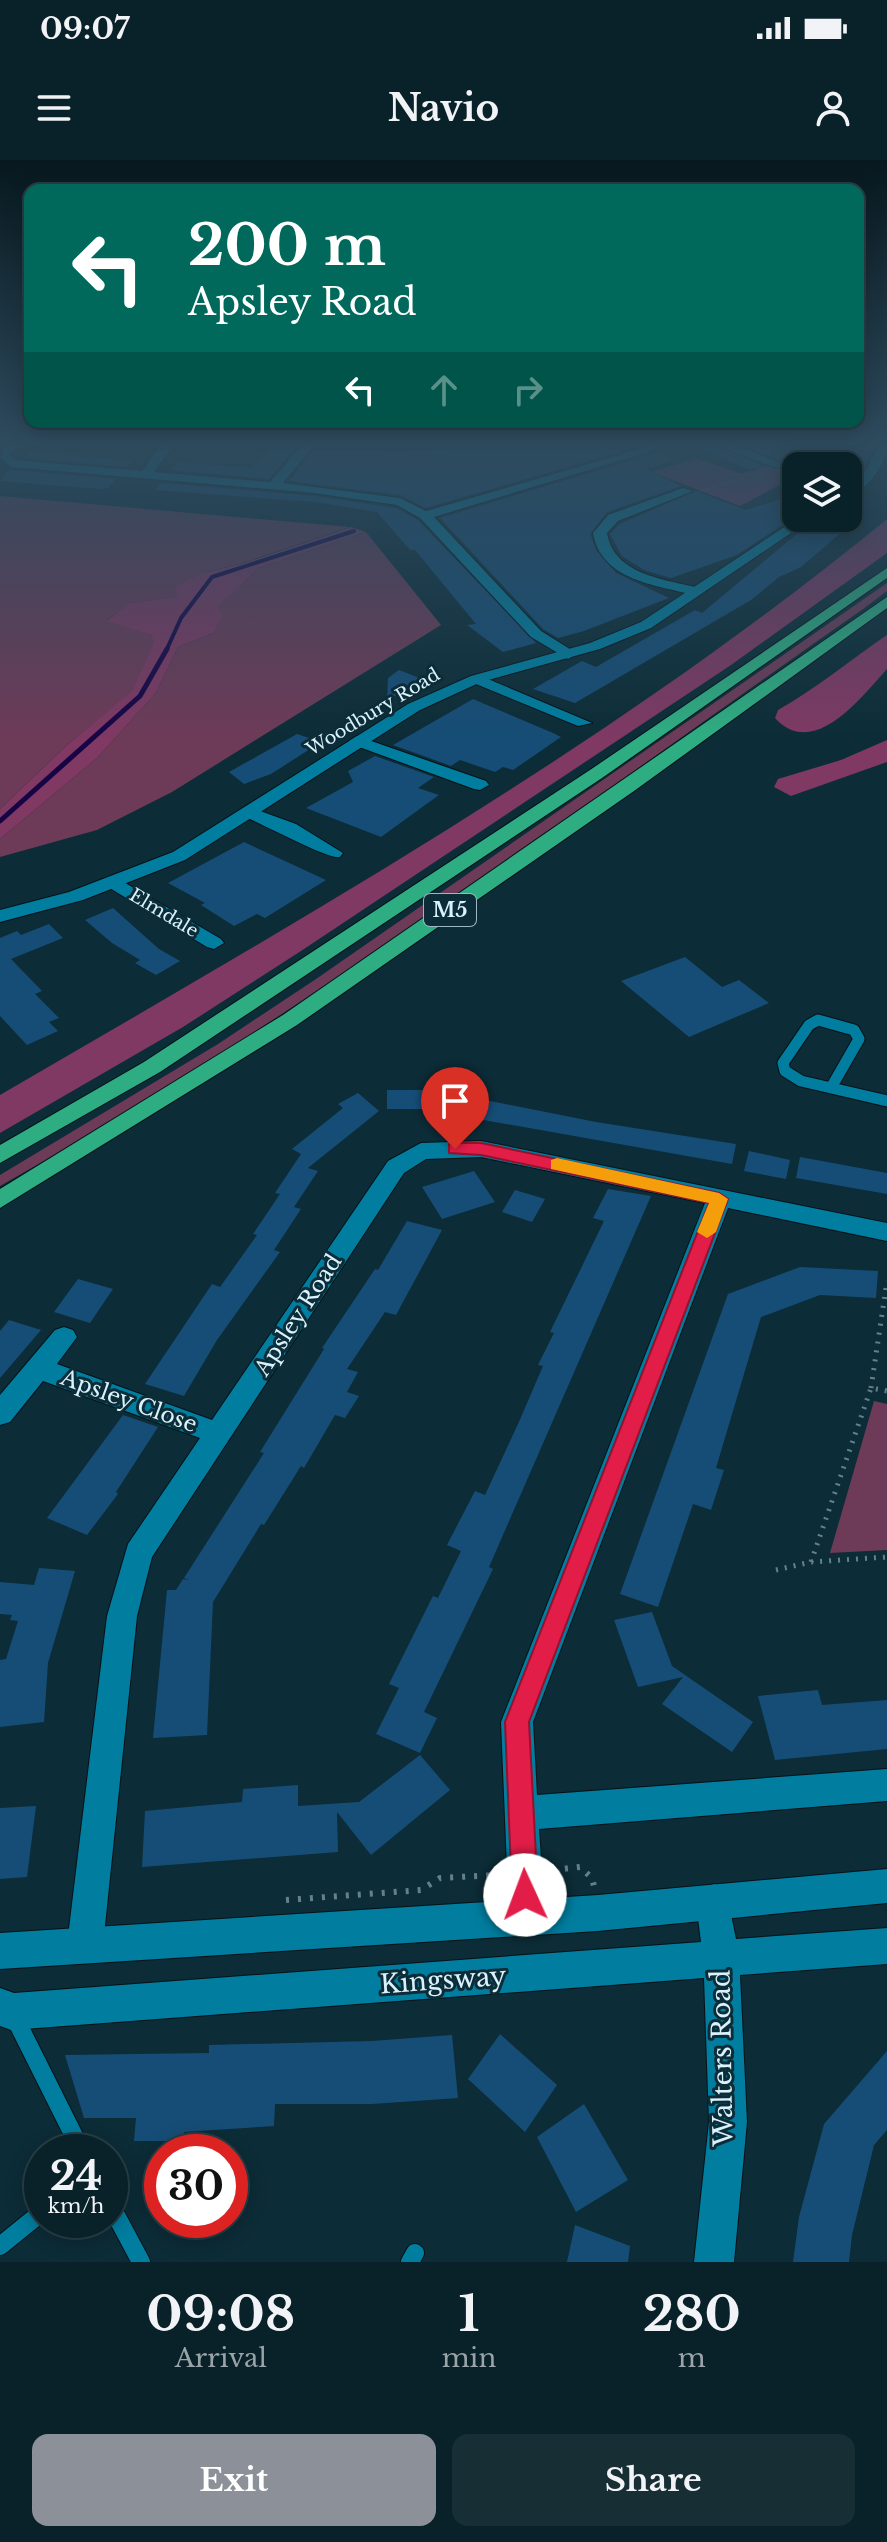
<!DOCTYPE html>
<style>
:root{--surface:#092129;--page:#172e35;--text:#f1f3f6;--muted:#99a3a8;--line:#293e46;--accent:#8c9099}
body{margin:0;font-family:"Libre Baskerville",serif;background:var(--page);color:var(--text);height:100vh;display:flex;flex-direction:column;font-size:30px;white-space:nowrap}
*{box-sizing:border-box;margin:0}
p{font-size:26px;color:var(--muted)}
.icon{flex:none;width:44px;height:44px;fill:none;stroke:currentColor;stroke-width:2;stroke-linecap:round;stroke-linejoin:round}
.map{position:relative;height:2102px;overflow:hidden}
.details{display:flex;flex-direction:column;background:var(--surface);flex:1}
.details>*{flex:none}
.hud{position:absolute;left:24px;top:24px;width:840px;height:244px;border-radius:16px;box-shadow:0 4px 20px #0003,0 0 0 2px var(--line);background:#00695c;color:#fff;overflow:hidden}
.tools{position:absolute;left:782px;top:292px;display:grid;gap:16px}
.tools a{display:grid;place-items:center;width:80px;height:80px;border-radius:16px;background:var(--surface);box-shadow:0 4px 20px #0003,0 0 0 2px var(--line);font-size:40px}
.speed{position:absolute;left:24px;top:1974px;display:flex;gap:16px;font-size:40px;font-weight:700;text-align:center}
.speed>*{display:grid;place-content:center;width:104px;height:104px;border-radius:50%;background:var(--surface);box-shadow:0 4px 20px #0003,0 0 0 2px var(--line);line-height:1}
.speed small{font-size:20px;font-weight:400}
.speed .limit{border:12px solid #d22;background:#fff;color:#111}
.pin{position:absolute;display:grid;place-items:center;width:68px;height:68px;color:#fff;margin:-82px -34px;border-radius:50% 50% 50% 0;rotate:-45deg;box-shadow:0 0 8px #0007}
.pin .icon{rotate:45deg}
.me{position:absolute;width:88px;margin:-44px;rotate:358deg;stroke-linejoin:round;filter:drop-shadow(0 0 6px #0008)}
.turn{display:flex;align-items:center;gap:28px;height:168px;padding:0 32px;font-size:36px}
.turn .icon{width:104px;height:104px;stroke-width:2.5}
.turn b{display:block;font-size:56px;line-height:68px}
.lanes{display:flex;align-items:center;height:76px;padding:0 32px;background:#0003;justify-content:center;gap:40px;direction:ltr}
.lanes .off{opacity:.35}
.eta{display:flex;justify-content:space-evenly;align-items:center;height:136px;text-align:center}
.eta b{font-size:48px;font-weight:700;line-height:56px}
.cta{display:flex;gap:16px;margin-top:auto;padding:16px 32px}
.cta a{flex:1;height:92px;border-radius:16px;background:var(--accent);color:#fff;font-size:32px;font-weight:700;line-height:92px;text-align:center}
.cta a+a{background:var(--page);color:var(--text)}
.status{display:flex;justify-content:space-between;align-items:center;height:56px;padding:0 40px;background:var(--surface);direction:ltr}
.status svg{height:22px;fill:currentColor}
header{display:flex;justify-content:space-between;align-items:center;height:104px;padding:0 32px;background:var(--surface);font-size:36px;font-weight:700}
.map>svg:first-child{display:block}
.green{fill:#6d3b58}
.forest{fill:#7f3963}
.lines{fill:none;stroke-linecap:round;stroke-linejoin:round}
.stream-far1{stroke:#170446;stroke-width:4}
.stream{stroke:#170446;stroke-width:5}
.building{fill:#164d76}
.service-far1-casing{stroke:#061217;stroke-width:13}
.service-casing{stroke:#061217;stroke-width:20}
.minor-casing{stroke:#061217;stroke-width:2}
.tertiary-casing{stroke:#061217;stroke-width:2}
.motorway-casing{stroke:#061217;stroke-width:2}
.path-far2{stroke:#63818c;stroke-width:2;stroke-dasharray:1 3;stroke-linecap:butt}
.path-far1{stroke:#63818c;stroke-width:5;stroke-dasharray:2 7;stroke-linecap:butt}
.path{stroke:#63818c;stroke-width:6;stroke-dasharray:3 9;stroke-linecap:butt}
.service-far1{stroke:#007d9f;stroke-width:11}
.service{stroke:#007d9f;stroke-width:18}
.minor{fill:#007d9f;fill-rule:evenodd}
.tertiary{fill:#007d9f;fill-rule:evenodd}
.motorway{fill:#2fad82;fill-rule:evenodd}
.route{fill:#e11d48;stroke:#92132f;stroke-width:2}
.slow{fill:#f59e0b}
.labels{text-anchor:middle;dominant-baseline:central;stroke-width:6;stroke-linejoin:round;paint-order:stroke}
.far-street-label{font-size:18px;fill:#d9f3fe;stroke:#0c2c37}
.shield{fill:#0c2c37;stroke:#9cb7c2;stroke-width:2}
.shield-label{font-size:20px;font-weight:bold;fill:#d9f3fe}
.street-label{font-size:22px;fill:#d9f3fe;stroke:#0c2c37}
.near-street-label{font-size:26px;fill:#d9f3fe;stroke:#0c2c37}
</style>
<div class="status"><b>09:07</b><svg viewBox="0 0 49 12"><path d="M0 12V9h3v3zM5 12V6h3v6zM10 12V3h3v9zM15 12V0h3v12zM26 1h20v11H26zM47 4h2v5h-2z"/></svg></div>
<header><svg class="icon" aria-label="menu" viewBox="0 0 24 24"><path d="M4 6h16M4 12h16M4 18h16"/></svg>Navio<svg class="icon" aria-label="person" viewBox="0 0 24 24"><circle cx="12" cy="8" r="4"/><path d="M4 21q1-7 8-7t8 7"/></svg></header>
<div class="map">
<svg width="887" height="2102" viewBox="0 0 887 2102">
<rect width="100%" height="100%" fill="#0c2c37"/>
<!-- green -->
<path class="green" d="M755,310L765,321L739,333L704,322Z
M0,336L350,367L243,403L203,413L178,437L131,443L107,460L151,475L155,483L133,531L67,585L0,649Z
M366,372L441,465L172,632L97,670L0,697V679L97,598L156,533L178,487L213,473L217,446L259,408Z
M887,423V431L863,449C580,647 302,857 0,1026V1015L218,884L316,819Z
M874,1241L887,1244V1390L830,1393Z"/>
<!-- forest -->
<path class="forest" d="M800,293L796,316L740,346L652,312L696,298L742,314L706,322L739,333L765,321L755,310L768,305L784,306L787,303L776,299Z
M887,359V393L731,505L301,791L183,867L0,973V935C304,758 614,583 887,359Z
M351,367L366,372L259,408L218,446L222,455L213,473L178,487L156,533L97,598L0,679V649L67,585L132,531L154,483L151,475L106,461L130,443L177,437L176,426L203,413L244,403Z
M887,475V509C860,539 813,600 775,558L778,550C817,528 850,500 887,475Z
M887,580V602L791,636L774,627L778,619L841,600Z"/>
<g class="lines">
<!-- stream-far1 -->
<path class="stream-far1" d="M166,491L181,458L212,417L354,371"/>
<!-- stream -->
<path class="stream" d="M0,661L140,536L167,489"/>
</g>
<!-- building -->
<path class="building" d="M515,284L639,286L426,348L400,335L289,321L314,290L403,292Z
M687,284H712L763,306L748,309Z
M739,284H876L865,306H789L787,302Z
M271,286L295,288L269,319L171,310L178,302L252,308Z
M30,292L132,300L126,307L23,298Z
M656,293L675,300L646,309L681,326L607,352L590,374L596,390L616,413L669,438L584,471L558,478L543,469L440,358Z
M9,309L11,310L116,319L108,328L102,329L0,321Z
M161,323L314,336L396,348L418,360L536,483L503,492L467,465L476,464L415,390H410L377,352L316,342L155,330Z
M696,331L746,350L796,334V356L737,395L671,418L644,410L622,396L610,374L620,364Z
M816,358L844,370L801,407L779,417L751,440L575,543L533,529L582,501L596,507L695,450L702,453Z
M399,510L422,519L387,541L388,518Z
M473,539L553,573L561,577L513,610L503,607L495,612L460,600L451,606L393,585Z
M297,574L321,582L271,614L244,624L229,612Z
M375,596L434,617L418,628L439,635L381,677L306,648L353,622L348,611Z
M244,682L326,720L265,758L257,754L234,766L201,745L205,743L168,723Z
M113,748L159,789L180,801L156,815L135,803L140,800L112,783L85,760Z
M49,764L63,778L11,799L42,831L35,834L59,858L49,862L58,871L27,885L0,856V778L17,771L21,775Z
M685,797L722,827L739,820L769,843L689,877L621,821Z
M387,930H438L468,935L461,953L439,949H387Z
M358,933L379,951L308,1008L318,1011L294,1047L301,1049L274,1090L280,1092L217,1180L184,1236L145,1224L212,1124L220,1127L257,1075L253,1074L280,1034L275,1033L301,994L292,989L343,948L338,944Z
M480,939L596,962L736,984L732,1004L472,958Z
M749,991L790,1000L786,1019L744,1011Z
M800,997L887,1013V1034L796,1018Z
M474,1011L495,1042L442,1059L422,1027Z
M608,1029L651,1036L489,1407L493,1409L424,1552L437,1558L420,1593L376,1574L399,1528L389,1524L433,1436L438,1438L461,1391L447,1385L475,1331L485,1335L518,1264L543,1206L538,1205L554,1173L550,1172L604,1061L593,1058Z
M515,1030L545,1039L532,1062L502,1052Z
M407,1061L442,1070L396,1155L385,1152L347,1209L358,1212L347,1232L359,1236L345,1258L335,1255L304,1308L301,1306L264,1365L261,1364L213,1442L207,1575L153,1578L167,1430H176L183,1419L189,1420L184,1418L264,1293L260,1292L324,1189L322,1188L375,1109L378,1110Z
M800,1107L878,1111L876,1138L820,1135L761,1157L716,1308L724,1310L711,1350L693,1344L658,1447L620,1434L728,1134Z
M78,1119L113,1129L90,1163L54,1152Z
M9,1160L41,1170L0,1218V1171Z
M123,1255L158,1267L116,1332L118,1334L87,1375L47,1358Z
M39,1408L75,1411L48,1503L44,1562L0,1567V1500L6,1499L18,1461L10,1460L12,1455L0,1454V1422L34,1425Z
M652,1452L672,1506L753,1562L732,1592L662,1544L683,1517L638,1527L614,1460Z
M818,1530L822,1545L887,1540V1589L775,1600L758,1536Z
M420,1595L450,1630L371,1695L337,1652L338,1692L142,1707L145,1651L242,1642L243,1629L298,1625V1646L359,1642Z
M36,1646L27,1717L0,1719V1648Z
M500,1874L557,1925L525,1972L468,1919Z
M452,1875L458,1938L372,1944H275L274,1966L184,1972L183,1981H134L136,1958H84L65,1895L209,1893V1885L372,1881Z
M887,1891V1970L874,1985L852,2075L849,2102H793L799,2057L824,1964Z
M584,1944L628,2020L576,2052L537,1977Z
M575,2065L630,2086L628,2102H567Z"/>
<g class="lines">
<defs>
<path id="service-far1" d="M832,926L859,879L854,870L818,860L809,865L783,903L785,911L801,921L887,941"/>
<path id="service" d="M14,1856L82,1992
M110,2044L141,2102
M0,2086L42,2052
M410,2102L415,2093"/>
<path id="minor" d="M7,284H19L10,295L15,300L142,311L162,284H174L154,312L270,322L303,284H315L283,323L400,338L426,351L657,284H675L434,357L541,471L573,491L576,494L568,499L531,477L420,358L397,345L314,333L11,307L0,298Z
M342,284H467L461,287H348Z
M715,284H731L786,305L776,308Z
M683,328L693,331L618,361L607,373C614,415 664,419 699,428V434L694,435C655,425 601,420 593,373L608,355Z
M471,516H481L592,563L578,566L471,522Z
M357,576L486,621L489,625L480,630L474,629L351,584L349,581Z
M249,647L296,664L343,693L340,697C329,700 261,663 243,656L240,652Z
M115,717L221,779L224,783L214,789L207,787L108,727V719Z
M481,981L887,1063V1081L728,1048L533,1562L537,1635L887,1609V1641L539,1669L545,1756L540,1769L527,1774L514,1769L509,1756L501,1562L705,1043L481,997L426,999L404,1013L152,1397L137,1456L103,1785L98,1798L85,1803L72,1798L67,1785L107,1456L128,1384L200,1278L43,1221L10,1262L0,1265V1235L55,1170L64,1167L73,1170L77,1177L57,1204L212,1260L388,1001L421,983Z
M714,1724L726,1730L736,1779L887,1768V1804L740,1815L747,1962L734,2102H694L709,1962L704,1818L11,1870L0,1866V1828L14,1833L701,1782L696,1742L702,1730Z"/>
<path id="tertiary" d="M879,284H887C887,305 866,330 848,339V328L866,310Z
M798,358H813L651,468L600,489L481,522L420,550L185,700L83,740L0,762V750L69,732L173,692L408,544L471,516L590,483L641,462Z
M887,1709V1743L598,1771L0,1809V1773L598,1735Z"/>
<path id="motorway" d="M887,408V418L602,618L160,912L0,1003V985L144,902L590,610Z
M887,437V448L634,631L297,865L0,1048V1029L283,855Z"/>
</defs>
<!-- service-far1 casing -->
<use href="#service-far1" class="service-far1-casing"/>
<!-- service casing -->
<use href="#service" class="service-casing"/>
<!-- minor casing -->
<use href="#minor" class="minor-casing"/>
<!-- tertiary casing -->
<use href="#tertiary" class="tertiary-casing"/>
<!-- motorway casing -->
<use href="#motorway" class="motorway-casing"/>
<!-- path-far2 -->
<path class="path-far2" d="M701,331L757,313"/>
<!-- path-far1 -->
<path class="path-far1" d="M871,1228L887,1121
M811,1402L871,1228L887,1231
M776,1410L811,1402L887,1397"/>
<!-- path -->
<path class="path" d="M553,1710L580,1707L592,1718L594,1726
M286,1740L421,1730L440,1718L497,1715"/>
<!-- service-far1 -->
<use href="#service-far1" class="service-far1"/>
<!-- service -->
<use href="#service" class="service"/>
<!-- minor -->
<use href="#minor" class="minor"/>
<!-- tertiary -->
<use href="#tertiary" class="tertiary"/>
<!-- motorway -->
<use href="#motorway" class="motorway"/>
</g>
<!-- sky -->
<linearGradient id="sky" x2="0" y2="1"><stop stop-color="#07181e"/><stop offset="0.49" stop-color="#2e4b5e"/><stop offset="1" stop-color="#2e4b5e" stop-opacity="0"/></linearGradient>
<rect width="887" height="578" fill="url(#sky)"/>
<!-- route -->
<path class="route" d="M455,983H481L719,1033L728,1039L529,1562L538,1735L534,1744L525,1748L515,1744L512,1735L505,1562L709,1043L481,995L449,993V984Z"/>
<!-- slow -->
<path class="slow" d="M557,998L719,1033L728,1039L716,1072L707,1078L697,1072L709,1043L551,1009V1000Z"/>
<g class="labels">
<!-- far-street labels -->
<g class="far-street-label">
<text transform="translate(373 552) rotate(-31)">Woodbury Road</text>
<text transform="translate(164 753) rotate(31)">Elmdale</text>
</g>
<!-- shield labels -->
<rect class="shield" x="424" y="734" width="52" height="32" rx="6"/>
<g class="shield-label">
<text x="450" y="750">M5</text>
</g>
<!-- street labels -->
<g class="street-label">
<text transform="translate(298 1155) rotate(-57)">Apsley Road</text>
<text transform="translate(129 1241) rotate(20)">Apsley Close</text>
</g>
<!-- near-street labels -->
<g class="near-street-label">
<text transform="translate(443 1820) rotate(-4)">Kingsway</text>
<text transform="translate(722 1898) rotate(-91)">Walters Road</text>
</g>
</g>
</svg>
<div class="tools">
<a><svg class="icon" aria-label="layers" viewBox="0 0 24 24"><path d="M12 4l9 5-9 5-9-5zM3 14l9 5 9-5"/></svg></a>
</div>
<div class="speed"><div>24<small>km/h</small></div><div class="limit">30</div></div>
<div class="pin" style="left:455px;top:989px;background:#d93025"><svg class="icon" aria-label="arrive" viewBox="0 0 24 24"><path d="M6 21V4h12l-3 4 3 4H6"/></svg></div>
<svg class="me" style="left:525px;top:1735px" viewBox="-20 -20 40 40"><circle r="19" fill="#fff"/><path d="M0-13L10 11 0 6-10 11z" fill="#e11d48"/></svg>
<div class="hud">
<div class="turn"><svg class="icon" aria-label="left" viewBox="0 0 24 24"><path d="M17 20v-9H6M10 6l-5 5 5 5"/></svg><div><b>200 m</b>Apsley Road</div></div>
<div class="lanes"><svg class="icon" aria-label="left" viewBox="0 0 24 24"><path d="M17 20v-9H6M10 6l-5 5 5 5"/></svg><svg class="icon off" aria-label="ahead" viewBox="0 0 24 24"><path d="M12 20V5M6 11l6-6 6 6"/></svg><svg class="icon off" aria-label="right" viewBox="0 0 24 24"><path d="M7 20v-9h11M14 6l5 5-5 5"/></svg></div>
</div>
</div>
<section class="details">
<div class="eta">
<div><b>09:08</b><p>Arrival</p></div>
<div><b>1</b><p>min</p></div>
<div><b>280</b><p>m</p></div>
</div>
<div class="cta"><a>Exit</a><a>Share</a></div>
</section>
